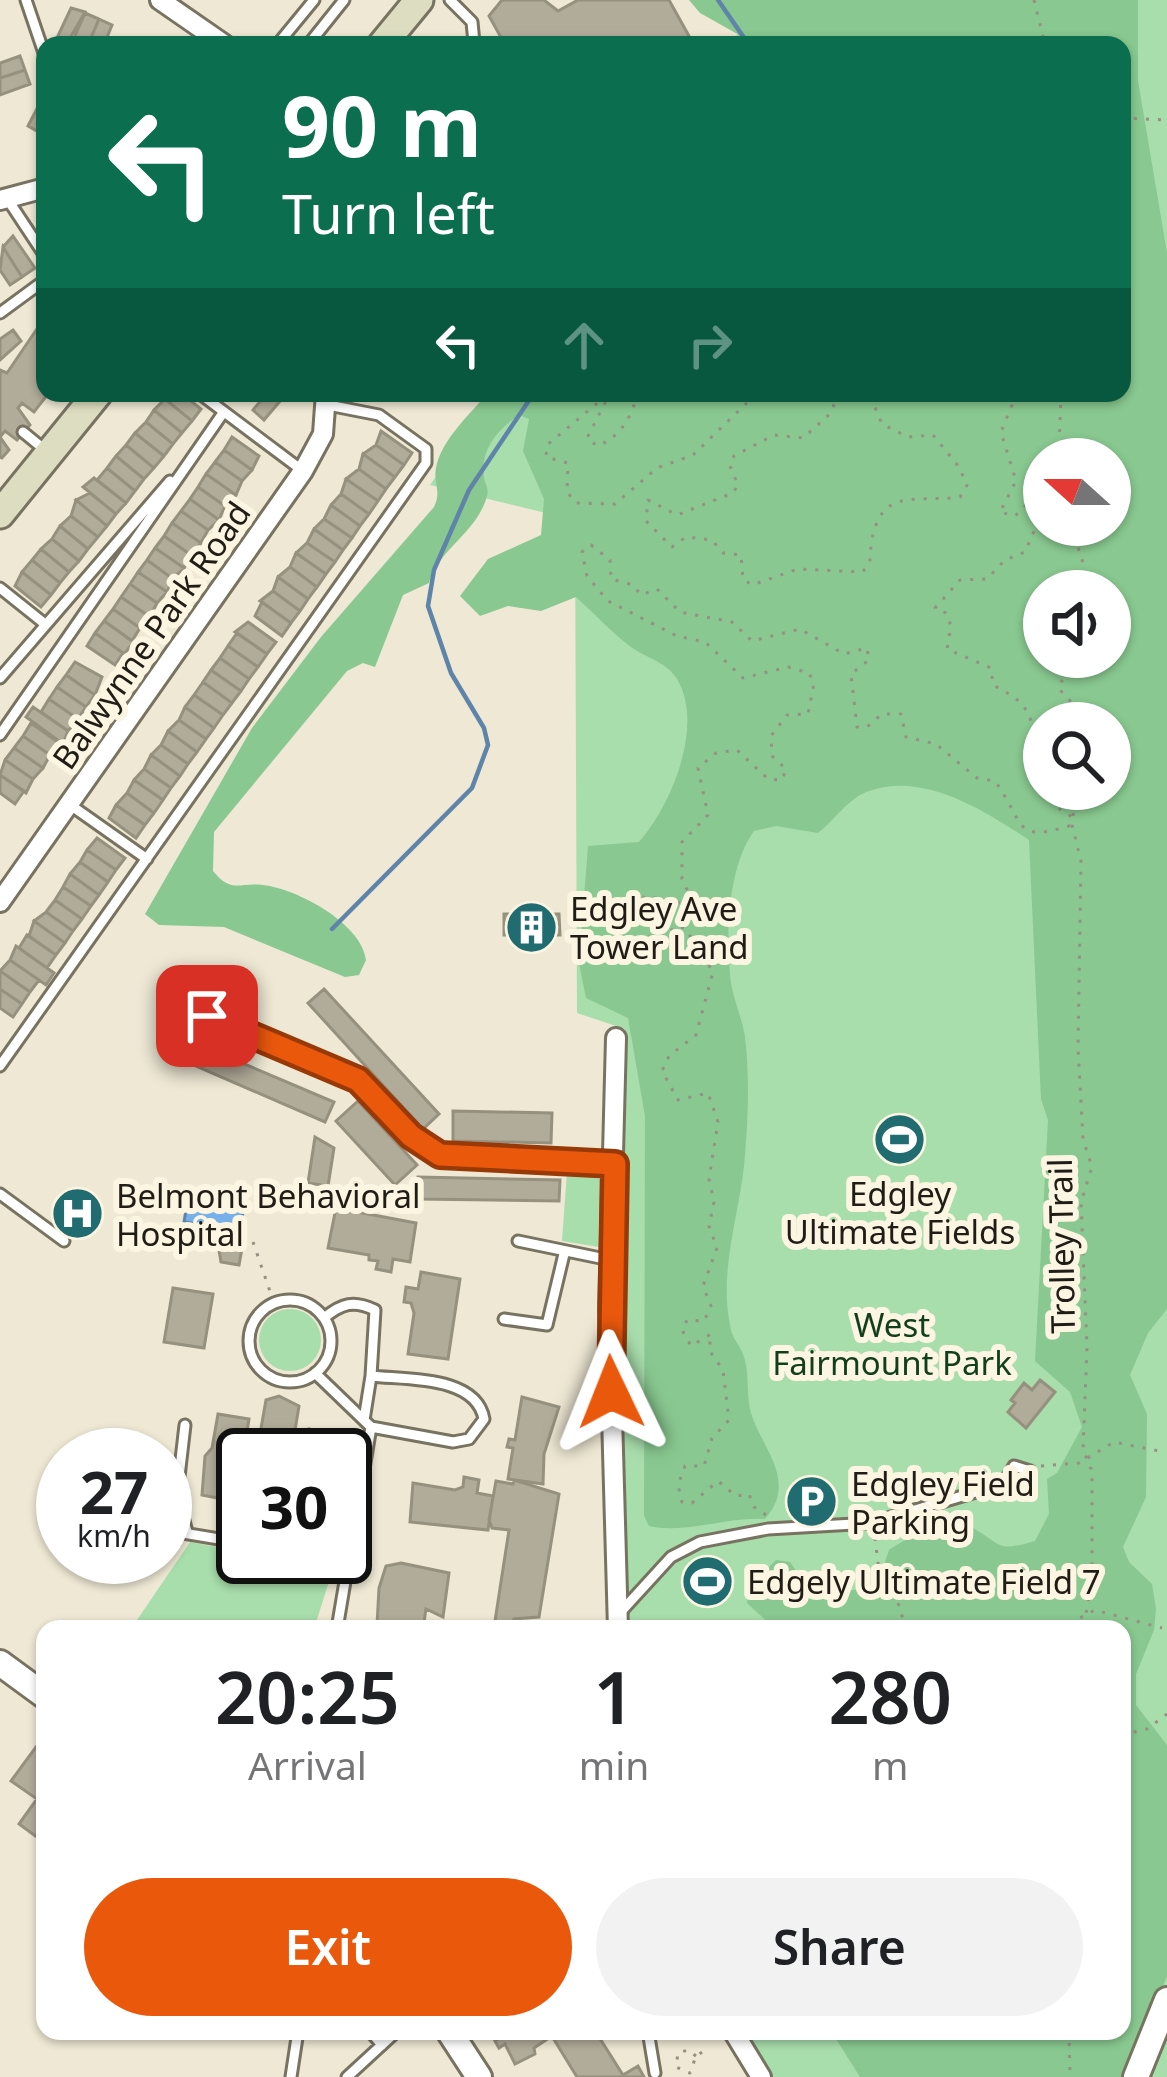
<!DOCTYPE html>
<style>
:root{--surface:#fff;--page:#f2f2f2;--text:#202124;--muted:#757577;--accent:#ea580c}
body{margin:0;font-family:"Noto Sans",sans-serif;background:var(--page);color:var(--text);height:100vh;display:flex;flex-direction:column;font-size:45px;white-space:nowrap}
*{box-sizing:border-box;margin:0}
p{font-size:39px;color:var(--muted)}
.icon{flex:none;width:66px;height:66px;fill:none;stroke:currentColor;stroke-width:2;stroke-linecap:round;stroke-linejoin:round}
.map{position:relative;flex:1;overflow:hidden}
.sheet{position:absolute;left:36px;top:1620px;width:1095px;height:420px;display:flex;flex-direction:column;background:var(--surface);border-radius:24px;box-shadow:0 3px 9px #0004}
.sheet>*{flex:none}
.hud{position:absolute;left:36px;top:36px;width:1095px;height:366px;border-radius:24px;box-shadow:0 3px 9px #0004;background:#0b6e4f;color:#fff;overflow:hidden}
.needle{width:78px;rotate:291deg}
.buttons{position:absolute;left:1023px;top:438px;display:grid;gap:24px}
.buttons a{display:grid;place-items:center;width:108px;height:108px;border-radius:50%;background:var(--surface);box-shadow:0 3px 9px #0004;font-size:60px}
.speed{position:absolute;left:36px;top:1428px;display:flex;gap:24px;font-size:60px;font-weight:700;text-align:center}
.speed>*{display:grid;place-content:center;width:156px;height:156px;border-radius:50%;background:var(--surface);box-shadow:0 3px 9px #0004;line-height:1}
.speed small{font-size:30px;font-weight:400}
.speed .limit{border:6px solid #111;border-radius:18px;background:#fff;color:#111}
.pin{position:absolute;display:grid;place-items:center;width:102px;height:102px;color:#fff;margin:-51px;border-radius:24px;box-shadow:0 6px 18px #0006}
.me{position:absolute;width:132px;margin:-66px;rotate:358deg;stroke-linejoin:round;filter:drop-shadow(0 0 9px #0008)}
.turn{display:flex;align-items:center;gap:42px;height:252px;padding:0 48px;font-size:54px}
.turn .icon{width:156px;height:156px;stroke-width:2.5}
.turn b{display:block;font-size:84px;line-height:102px}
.lanes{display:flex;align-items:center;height:114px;padding:0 48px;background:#0003;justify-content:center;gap:60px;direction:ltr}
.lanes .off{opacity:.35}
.eta{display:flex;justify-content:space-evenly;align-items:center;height:204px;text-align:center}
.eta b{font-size:72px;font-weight:600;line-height:84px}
.action{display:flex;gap:24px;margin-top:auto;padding:24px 48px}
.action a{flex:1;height:138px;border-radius:72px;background:var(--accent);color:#fff;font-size:48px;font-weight:600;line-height:138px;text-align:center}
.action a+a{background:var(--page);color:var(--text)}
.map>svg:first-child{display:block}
.green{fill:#a8ddac;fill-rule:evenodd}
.forest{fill:#89c890;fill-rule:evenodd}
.water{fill:#78b0ea;stroke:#5e84aa;stroke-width:3}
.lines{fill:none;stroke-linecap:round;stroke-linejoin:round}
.stream{stroke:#5e84aa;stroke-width:4.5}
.building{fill:#b1ab99;stroke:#96907e;stroke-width:3}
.service-casing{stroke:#787261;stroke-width:15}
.minor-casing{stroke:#787261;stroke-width:24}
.tertiary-casing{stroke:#787261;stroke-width:30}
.secondary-casing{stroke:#787261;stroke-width:33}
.path{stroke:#959082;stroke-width:3;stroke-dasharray:3 9;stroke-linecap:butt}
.service{stroke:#fff;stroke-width:9}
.minor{stroke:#fff;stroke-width:18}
.tertiary{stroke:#fff;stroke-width:24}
.secondary{stroke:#dddec1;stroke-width:27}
.route-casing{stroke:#983908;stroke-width:30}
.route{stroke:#ea580c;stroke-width:21}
.labels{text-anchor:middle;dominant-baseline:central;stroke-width:12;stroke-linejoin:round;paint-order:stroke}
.street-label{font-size:33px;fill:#201d16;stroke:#fbf5e1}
.poi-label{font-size:33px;fill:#201d16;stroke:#fbf5e1;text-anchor:start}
.park-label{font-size:33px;fill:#123f1b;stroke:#fbf5e1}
</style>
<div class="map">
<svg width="1167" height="2077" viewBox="0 0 1167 2077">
<rect width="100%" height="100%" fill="#eee8d4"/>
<!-- green -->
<path class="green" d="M705,0H1167V2077H773L745,2031H1122V1629H624L618,1347L625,1029L577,1013L575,520L430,485L496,393H1122V45H731L738,33ZM1044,459H1110V525H1044ZM1044,591H1110V657H1044ZM1044,723H1110V789H1044Z
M567,1172L596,1175L604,1185L599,1247L562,1241Z
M259 1340a31 31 0 1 1 62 0a31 31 0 1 1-62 0Z
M190,1542L243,1552V1557L324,1569L331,1575L314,1629H131Z"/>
<!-- forest -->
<path class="forest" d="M689,0H1138V81L1167,253V1309L1148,1333L1130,1375L1147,1414L1146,1497L1123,1547L1129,1562L1152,1584L1156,1609L1154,1630L1136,1674V1705L1167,1745V1976L1128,2077H860L831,2031H1122V1629H775L747,1603L750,1586L776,1560L790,1562C807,1588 830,1594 860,1589L884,1565L889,1550C908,1537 951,1515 973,1528C1004,1546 996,1552 1035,1541L1049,1514L1047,1479L1057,1473L1082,1427L1070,1392L1035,1361L1048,1120L1041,1099L1029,840C987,812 924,771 869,791C848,798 835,820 818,833L776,826L754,831C728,867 726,931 730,974C731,995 742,1016 745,1037C750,1077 748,1125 744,1166C738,1220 718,1274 731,1330C733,1339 740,1346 743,1354C750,1373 746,1391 750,1409C758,1445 800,1479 765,1519C725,1517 686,1534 649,1526L644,1516L645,1116L628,1018L586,998L579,963L588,846L639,842C671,806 705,725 677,679C667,662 646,658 631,647C611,632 595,614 576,597L541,611L508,606L480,616L460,596L488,559L541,535L544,499L523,451L529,419L519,415C497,430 480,449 484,478C486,486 489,489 487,496C477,533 439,548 429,583L403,595L375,667L363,663L347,671L214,832L213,871C232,894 238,882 263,885C298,889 362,924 366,960L359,975L345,977L224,927L159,925L145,914L252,728L321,637L434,507C442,491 433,484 436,468C441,440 470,414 488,393H1122V45H741V36L700,13ZM1044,459H1110V525H1044ZM1044,591H1110V657H1044ZM1044,723H1110V789H1044Z"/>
<!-- water -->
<path class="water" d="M188,1198L244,1207L240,1230L184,1222Z"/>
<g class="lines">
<!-- stream -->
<path class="stream" d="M718,0L749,45
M332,929L472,788L488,745L484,728L451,673L428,606L434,570L469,490L534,393"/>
</g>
<!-- building -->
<path class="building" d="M502,0H544L558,11L578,0H669L694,45H486L503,41L489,16Z
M71,8L85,12L66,45L56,40Z
M85,13L99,19L88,45H71Z
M99,19L112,25L104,45H88Z
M20,56L25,70L0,78V63Z
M25,70L30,84L0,95V78Z
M44,95L45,127L42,134L28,126Z
M13,236L35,268L22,277L3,247Z
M3,247L22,277L10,285L0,270Z
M45,317L48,394L34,412L22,403L18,408L30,425L17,440L5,431L0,437L9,450L2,458L0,457V370L7,373Z
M13,330L21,341L0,360V339Z
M170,393H181L201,409L192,421L165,399Z
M267,393L286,394L264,420L253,410Z
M165,399L192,421L182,433L154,410Z
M154,410L182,433L173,444L146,422Z
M146,422L173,444L164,456L135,433Z
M381,431L412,453L404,465L376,445Z
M135,433L164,456L154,468L126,445Z
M232,437L259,456L252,470L224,450Z
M126,445L154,468L144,479L116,456Z
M376,445L404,465L395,477L363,454Z
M224,450L252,470L242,481L215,462Z
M363,454L395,477L386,489L359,469Z
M116,456L144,479L135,491L107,468Z
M215,462L242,481L236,495L206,474Z
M107,468L135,491L126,503L97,480Z
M359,469L386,489L378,501L346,479Z
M206,474L236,495L225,506L198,487Z
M94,478L126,503L116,514L83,487Z
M346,479L378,501L369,514L341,494Z
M198,487L225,506L219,520L190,499Z
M90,493L116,514L107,526L76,500Z
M341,494L369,514L360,526L331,505Z
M190,499L219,520L208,530L181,511Z
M76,500L107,526L98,537L71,516Z
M331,505L360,526L352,538L324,519Z
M181,511L208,530L201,543L172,523Z
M71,516L98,537L88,549L60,526Z
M324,519L352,538L343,550L314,529Z
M172,523L201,543L191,555L164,536Z
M60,526L88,549L79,561L52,539Z
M314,529L343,550L335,562L307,543Z
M164,536L191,555L184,568L155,548Z
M52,539L79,561L69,572L41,549Z
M307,543L335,562L326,574L296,553Z
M155,548L184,568L173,579L147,560Z
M41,549L69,572L60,583L32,560Z
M296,553L326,574L317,587L290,567Z
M32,560L60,583L51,595L22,572Z
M147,560L173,579L167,592L138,572Z
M290,567L317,587L308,599L278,577Z
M22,572L51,595L41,607L15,586Z
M138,572L167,592L157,603L130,584Z
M278,577L308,599L300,611L273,591Z
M130,584L157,603L150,617L121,597Z
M273,591L300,611L291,623L260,601Z
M121,597L150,617L140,628L113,609Z
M262,602L291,623L282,636L255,616Z
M113,609L140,628L132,641L104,621Z
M104,621L134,642L124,654L95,633Z
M248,622L276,642L267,654L235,632Z
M95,633L123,653L115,665L87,646Z
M237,633L267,654L258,667L228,646Z
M228,646L258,667L249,679L220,658Z
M220,658L249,679L241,691L211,670Z
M75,662L102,677L95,695L66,675Z
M211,670L241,691L232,703L203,682Z
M66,675L95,695L86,707L57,687Z
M203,682L232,703L223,715L194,695Z
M57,687L86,707L78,719L49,699Z
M194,695L223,715L214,728L185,707Z
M49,699L78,719L68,731L41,712Z
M33,707L68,731L63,744L26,717Z
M185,707L214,728L206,739L179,720Z
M179,720L206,739L197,752L168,731Z
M31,723L62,745L60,748L50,755L23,736Z
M168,731L197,752L188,764L161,745Z
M23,736L50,755L43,768L14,748Z
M161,745L188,764L180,776L151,755Z
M14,748L43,768L33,779L5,760Z
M151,755L180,776L171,788L144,769Z
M5,760L33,779L26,793L0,775Z
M144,769L171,788L163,800L134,780Z
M0,775L24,791L15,804L0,793Z
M134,780L163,800L154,813L127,793Z
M127,793L154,813L145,825L116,805Z
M116,805L145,825L136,838L109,818Z
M97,838L125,858L116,870L87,850Z
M87,850L116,870L108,882L80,862Z
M80,862L108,882L99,895L70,874Z
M70,874L99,895L91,906L63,887Z
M63,887L91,906L82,919L55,900Z
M55,900L82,919L73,931L46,912Z
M46,912L73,931L65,943L34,921Z
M504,914H559L560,935H504Z
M34,921L65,943L56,955L29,936Z
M27,935L56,955L47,968L19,948Z
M16,946L54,973L46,985L10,960Z
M10,960L39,980L30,992L0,971Z
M0,971L30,992L22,1004L0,989Z
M0,989L22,1004L13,1017L0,1008Z
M324,989L439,1114L423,1129L308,1003Z
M190,1041L334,1102L325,1122L182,1060Z
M358,1101L417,1165L395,1185L336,1121Z
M453,1111L552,1113L551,1143L453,1141Z
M315,1137L334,1148L328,1186L308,1183Z
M418,1177L560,1180L559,1201L418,1199Z
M336,1208L416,1223L410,1262L393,1259L391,1272L376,1269L378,1261L369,1260V1255L328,1248Z
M217,1239L243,1243L239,1265L221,1262Z
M421,1272L460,1279L448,1359L408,1354L414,1313L411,1303L404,1302L406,1287L418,1289Z
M173,1288L213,1294L204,1348L164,1342Z
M1040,1380L1055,1392L1026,1428L1008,1412L1015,1403L1011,1400L1024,1383L1032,1390Z
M279,1396L299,1406L291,1455H243V1503L202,1495L205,1456L212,1448L218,1414L249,1419L247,1431L260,1434L266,1400Z
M522,1397L559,1407L544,1454L543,1484L508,1479L513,1448L507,1447L509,1439L515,1440Z
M309,1429L340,1434L337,1455H305Z
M464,1477L479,1480L477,1493L493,1496L488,1530L410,1522L413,1483L455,1490L463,1487Z
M514,1480L559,1494L539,1617L514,1619L513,1624L495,1621L509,1530L492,1528L489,1520L496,1481L513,1484Z
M401,1563L449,1573L443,1617L426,1609L423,1629L377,1625L379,1588L386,1566Z
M39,1743L45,1748V1843L19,1824L37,1799L11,1781Z
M496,2031H601L599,2037L623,2075L638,2066L644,2077H577L553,2038L558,2032L534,2048L535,2054L515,2064L505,2044L499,2048L495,2041L500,2038Z"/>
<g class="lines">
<defs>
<path id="service" d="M26,0L45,56
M450,0L472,22L474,43
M277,45L314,0
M308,45L344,0
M6,197L45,256
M0,313L45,280
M199,393L303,471
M23,432L45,450
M0,588L45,624
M0,678L170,481
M0,735L223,413
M69,804L147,859
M207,1015L358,1080L411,1136L440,1155L615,1164
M0,1066L426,463V449L379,415L328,405
M0,1194L64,1241
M518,1241L610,1260
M249 1341a41 41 0 1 1 82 0a41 41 0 1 1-82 0Z
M504,1319L547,1325L564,1254
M315,1373L371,1427L453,1442L469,1439L484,1419C476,1375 405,1380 371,1376L375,1310C354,1300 342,1303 324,1318
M364,1420L371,1376
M185,1425L177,1494L187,1532
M165,1530L243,1543
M618,1615L671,1557L700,1542L768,1529L871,1523L1003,1484L1023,1488L1030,1471L1014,1466L1003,1484
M337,1629L371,1427
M370,2031L382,2045
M648,2031L655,2073
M291,2077L298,2031
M347,2077L397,2031"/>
<path id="minor" d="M160,0L225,45
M0,200L45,188
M0,902L303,471L323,434L326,393
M616,1038L609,1309L618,1629
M733,2031L761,2077"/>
<path id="tertiary" d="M0,1663L45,1696
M449,2031L479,2077
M1136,2077L1167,2000"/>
<path id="secondary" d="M382,45L419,0
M0,514L98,393"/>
</defs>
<!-- service casing -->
<use href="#service" class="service-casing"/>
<!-- minor casing -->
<use href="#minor" class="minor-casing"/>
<!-- tertiary casing -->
<use href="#tertiary" class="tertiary-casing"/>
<!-- secondary casing -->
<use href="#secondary" class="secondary-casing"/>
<!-- path -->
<path class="path" d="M1034,0L1045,45
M1122,118L1167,120
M638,393C631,417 621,437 597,446L587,438L605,403L601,400L547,445L546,457L568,463L567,492L576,503L615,504L657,468L693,455L757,393
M838,393L831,413L803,438L774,435L734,456L730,466L738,485L733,493L677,515L648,500L646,521L672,547L686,537L712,540L723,553L741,555L743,579L752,585L798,569L862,572C872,563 870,558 871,545C880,486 913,503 960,497L967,485L959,467L933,435L908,437L882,424L869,393
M1009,393L1012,405L1001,432L1016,481L1000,512L1015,516L1034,497L1044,503
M1061,393L1059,450L1064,459
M1044,525L1034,531L1025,552L1005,560L987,579L960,580L935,608L946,613L951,626L947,649L991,668L993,685C1019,699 1028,704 1035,735L1026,756L1044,785
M1050,525H1058
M1071,525L1084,566L1083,591
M1070,657L1059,689L1079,710L1077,723
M1046,789L1052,804L1072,817
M1076,789L1072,825L1081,861L1078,1047L1083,1139L1092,1167L1081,1202L1087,1347L1083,1450L1092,1471V1583L1083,1629
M253,1242L274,1303
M1041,1466L1079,1463L1114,1442L1164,1452
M766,1515L754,1507L749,1494L736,1496L718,1481L692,1503L682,1502L678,1485L685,1466H704L712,1438L729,1420L723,1370L709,1350L711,1334L691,1346L682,1330L687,1320L704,1321L711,1306L703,1286L717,1248L709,1226L714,1202L709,1179L718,1122L708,1093L678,1100L662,1071L669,1056L696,1035L713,972L685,928L677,926L665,936L623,938L614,930L609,906L616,898L637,906L645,896L695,906L682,879V842L708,815L698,768L716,753L737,750L768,779L782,780L786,769L772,756L771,736L787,715L808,714L814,683L809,673L788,667L743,678L705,642L677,636L608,601L587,576L582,552L591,545L610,560L611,579L633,585L641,595L657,589L680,612L732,622L752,641L800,629L844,654L867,648L869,660L851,674L857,727H867L882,714H901L906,737L936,744L977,778L995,781C1026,824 1012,844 1072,825
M875,1538L880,1579L896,1596L906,1629
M1059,1629L1095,1610L1162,1628
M1122,1735L1147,1729L1167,1714
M1069,2031L1070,2077
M696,2056L688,2050L678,2053L676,2067L690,2073L696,2056L709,2048"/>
<!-- service -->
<use href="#service" class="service"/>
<!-- minor -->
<use href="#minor" class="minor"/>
<!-- tertiary -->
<use href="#tertiary" class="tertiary"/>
<!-- secondary -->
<use href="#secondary" class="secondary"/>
</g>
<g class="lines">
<defs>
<path id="route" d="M207,1016L358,1080L411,1136L440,1155L615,1164L611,1392"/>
</defs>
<!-- route casing -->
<use href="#route" class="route-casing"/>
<!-- route -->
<use href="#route" class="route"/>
</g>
<!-- icons -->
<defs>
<symbol id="building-disc" viewBox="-11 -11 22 22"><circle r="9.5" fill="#206c71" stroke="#fbf5e1"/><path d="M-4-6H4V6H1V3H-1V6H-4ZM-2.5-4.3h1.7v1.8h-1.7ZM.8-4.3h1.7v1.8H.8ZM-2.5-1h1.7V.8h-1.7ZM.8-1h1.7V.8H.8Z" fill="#fff"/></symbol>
<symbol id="stadium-disc" viewBox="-11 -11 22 22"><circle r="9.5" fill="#206c71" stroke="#fbf5e1"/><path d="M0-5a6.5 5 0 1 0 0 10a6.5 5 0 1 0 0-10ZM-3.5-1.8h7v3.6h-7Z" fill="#fff"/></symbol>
<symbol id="hospital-disc" viewBox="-11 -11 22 22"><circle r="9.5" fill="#206c71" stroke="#fbf5e1"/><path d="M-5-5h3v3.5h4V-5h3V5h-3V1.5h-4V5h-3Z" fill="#fff"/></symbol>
<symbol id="parking-disc" viewBox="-11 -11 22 22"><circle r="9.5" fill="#206c71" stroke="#fbf5e1"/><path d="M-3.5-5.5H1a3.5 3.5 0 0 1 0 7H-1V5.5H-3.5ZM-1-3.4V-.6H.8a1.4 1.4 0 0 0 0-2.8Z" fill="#fff"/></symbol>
</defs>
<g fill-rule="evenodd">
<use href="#building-disc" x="502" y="898" width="59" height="59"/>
<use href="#stadium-disc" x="870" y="1110" width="59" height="59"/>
<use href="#hospital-disc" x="48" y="1184" width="59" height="59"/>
<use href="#parking-disc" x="782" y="1472" width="59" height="59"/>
<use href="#stadium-disc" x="678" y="1552" width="59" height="59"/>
</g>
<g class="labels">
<!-- street labels -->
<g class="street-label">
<text transform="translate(151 635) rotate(-55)">Balwynne Park Road</text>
<text transform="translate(1061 1246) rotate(-91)">Trolley Trail</text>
</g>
<!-- poi labels -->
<g class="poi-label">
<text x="570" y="908">Edgley Ave<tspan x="570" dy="38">Tower Land</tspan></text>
<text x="900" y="1193" text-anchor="middle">Edgley<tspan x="900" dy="38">Ultimate Fields</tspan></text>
<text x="116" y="1195">Belmont Behavioral<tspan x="116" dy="38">Hospital</tspan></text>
<text x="851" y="1483">Edgley Field<tspan x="851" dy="38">Parking</tspan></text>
<text x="747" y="1581">Edgely Ultimate Field 7</text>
</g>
<!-- park labels -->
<g class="park-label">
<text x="892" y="1324">West<tspan x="892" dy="38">Fairmount Park</tspan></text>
</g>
</g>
</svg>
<div class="buttons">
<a><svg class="needle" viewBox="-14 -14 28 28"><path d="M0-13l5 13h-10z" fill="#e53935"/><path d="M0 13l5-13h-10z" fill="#757577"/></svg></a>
<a><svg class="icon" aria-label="sound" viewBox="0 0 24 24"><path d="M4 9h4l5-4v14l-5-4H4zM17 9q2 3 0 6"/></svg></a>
<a><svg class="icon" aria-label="search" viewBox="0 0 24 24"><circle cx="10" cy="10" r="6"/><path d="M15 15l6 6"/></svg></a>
</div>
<div class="speed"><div>27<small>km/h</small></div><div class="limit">30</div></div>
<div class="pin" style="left:207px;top:1016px;background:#d93025"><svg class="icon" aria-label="arrive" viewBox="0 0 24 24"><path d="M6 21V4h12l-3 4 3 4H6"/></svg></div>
<svg class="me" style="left:611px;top:1392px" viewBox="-20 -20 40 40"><path d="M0-17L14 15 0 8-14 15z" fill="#ea580c" stroke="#fff" stroke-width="4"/></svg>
<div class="hud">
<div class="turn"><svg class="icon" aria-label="left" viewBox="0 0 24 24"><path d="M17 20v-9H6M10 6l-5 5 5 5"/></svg><div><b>90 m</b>Turn left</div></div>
<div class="lanes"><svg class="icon" aria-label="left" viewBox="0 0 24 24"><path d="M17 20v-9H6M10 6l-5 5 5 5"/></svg><svg class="icon off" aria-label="ahead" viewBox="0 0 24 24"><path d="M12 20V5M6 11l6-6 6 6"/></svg><svg class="icon off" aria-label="right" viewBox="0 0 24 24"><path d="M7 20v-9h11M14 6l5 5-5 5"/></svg></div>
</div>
<section class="sheet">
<div class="eta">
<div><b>20:25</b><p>Arrival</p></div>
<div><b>1</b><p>min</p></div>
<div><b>280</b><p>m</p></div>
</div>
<div class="action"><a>Exit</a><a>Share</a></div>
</section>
</div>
